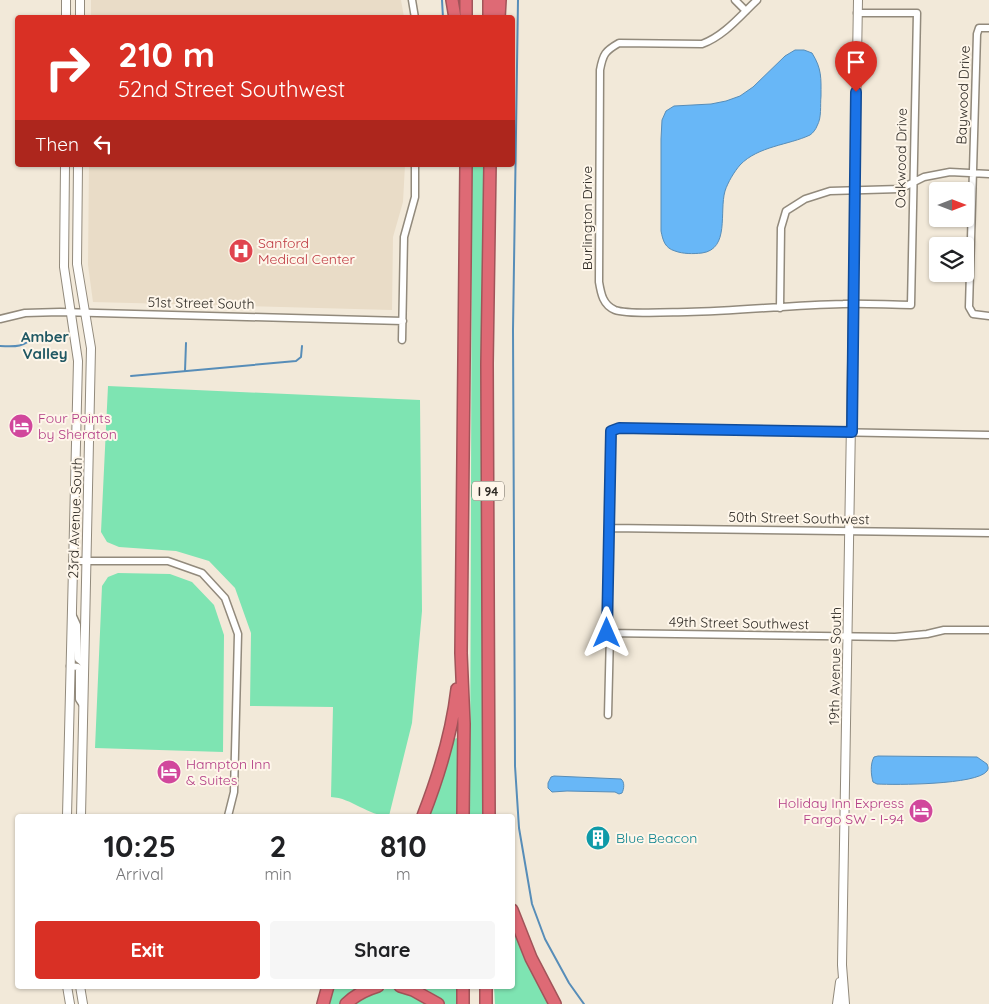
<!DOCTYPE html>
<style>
:root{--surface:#fff;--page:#f6f6f6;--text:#202124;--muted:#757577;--accent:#d93025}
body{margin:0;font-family:Quicksand,sans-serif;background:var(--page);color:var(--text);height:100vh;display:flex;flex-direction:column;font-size:19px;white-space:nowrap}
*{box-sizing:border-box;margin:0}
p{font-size:16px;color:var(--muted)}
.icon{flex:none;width:28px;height:28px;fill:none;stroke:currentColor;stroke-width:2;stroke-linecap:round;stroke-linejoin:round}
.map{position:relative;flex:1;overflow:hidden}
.drawer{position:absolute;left:15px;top:814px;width:500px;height:175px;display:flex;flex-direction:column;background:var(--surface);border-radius:5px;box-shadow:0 1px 4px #0004}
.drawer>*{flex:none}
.top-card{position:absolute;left:15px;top:15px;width:500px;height:152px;border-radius:5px;box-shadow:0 1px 4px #0004;background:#d93025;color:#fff;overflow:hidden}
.needle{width:32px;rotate:90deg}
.tools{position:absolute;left:929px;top:182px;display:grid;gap:10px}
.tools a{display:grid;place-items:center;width:45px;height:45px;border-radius:5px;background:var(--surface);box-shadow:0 1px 4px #0004;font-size:25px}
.pin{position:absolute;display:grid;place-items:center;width:42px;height:42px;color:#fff;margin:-51px -21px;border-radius:50% 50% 50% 0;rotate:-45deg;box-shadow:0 0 5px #0007}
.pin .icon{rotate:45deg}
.me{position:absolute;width:55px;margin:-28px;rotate:0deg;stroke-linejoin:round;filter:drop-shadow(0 0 4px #0008)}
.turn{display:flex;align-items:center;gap:18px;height:105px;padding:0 20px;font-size:22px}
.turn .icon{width:65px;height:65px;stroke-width:2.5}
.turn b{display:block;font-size:35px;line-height:42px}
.then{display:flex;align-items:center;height:48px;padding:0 20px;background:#0003;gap:10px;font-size:19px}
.eta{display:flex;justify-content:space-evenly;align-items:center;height:85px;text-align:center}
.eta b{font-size:30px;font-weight:800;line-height:35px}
.button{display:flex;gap:10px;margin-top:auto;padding:10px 20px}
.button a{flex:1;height:58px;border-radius:5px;background:var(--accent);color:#fff;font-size:20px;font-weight:800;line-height:58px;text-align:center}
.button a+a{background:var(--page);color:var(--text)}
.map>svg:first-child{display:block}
.built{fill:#e9dcc7}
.green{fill:#7ee4b2}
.water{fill:#68b7f7;stroke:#578db8}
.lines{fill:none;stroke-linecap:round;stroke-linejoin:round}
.stream{stroke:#578db8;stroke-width:2}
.minor-casing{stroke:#928a7c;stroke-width:9}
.tertiary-casing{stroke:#928a7c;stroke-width:10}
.motorway-casing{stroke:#a15459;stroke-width:14}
.minor{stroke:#fff;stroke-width:6}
.tertiary{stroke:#fff;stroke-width:8}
.motorway{stroke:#de6a75;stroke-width:11}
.route-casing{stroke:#114b97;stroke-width:12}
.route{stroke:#1a73e8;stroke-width:9}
.labels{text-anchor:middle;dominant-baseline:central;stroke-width:4;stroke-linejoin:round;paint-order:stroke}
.shield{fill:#fef6ea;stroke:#6d6860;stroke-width:1}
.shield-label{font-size:12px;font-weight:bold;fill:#2f2b25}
.street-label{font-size:14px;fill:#2f2b25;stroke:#fef6ea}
.health-label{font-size:14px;fill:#be3a42;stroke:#fef6ea;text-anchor:start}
.hotel-label{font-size:14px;fill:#b23c85;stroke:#fef6ea;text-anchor:start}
.culture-label{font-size:14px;fill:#0d838f;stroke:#fef6ea;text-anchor:start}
.neighbourhood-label{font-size:15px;font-weight:bold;fill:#205863;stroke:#fef6ea}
</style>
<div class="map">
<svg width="989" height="1004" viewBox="0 0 989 1004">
<rect width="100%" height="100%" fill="#f2e9d9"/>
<!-- built -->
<path class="built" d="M91,0H401L404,17H91Z
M89,165H405L403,202L393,237L392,310L93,302L88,265Z"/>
<!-- green -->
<path class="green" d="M472,165H484L482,816H470Z
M108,386L420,400L422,611L412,723L389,816C368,816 352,798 331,797L333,707L250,706L251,633L235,588L209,561L176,551L119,547L107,542L101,532Z
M118,573L170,574L192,582L214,605L224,635L223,752L95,748L102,586L108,577Z
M458,738V816H428L452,739Z
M513,921L550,1004H495L494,986H512Z
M331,986H365L346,998L340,1004H326Z
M418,986H457V1004H444C436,995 429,990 418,986Z
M386,989H397L433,1004H352L373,992Z"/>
<!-- water -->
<path class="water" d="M795,50H804L812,53C822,69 821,78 821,96C820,106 822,117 817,126C816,129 813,133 810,135C789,145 758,146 740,165C734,172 728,182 725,191C719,212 730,249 702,253C693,254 683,254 675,251C665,248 663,241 661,231V139L662,120L666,111L674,106L711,104L726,101L740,96L753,87L785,56Z
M878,756L977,757L987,764C988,767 989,768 987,771C977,785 895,785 877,784L873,782C871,775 870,764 874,757Z
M554,776L621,779C625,782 624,789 622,793L619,794L615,792L567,791L552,792L548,788V783L551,777Z"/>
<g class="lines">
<!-- stream -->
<path class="stream" d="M442,0L443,18
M518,0L513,330L515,766L519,828L532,904L545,939L569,983L584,1004
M0,346C17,347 23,347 36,336
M185,371L186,343
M131,376L296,361L301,357L302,346"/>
<defs>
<path id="minor" d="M412,0L415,18
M735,0L746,11
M757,0C740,16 724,36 702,44L619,43C605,51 603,54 600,70L599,282C601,294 603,305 615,310C628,315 672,312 687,312C739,311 791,305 843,304C865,303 889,305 911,305L917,13H857
M989,28H979L977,34L969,307L973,314L989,316
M780,308L781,228L786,211L805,199L830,191L900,189L924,177L950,172L989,174
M0,319L25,313L60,312L403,321
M402,340L404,237L415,197V165
M989,435L619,428L611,431L607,633L895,637L927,634L944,630H989
M609,528L989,533
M73,561H168L202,573L225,598L238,634L234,792L228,816
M72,614L77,625L78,659L83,663
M70,666L78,667L79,670V699L83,705
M608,715L610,633"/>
<path id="tertiary" d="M66,18V0
M80,18V0
M65,165L64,267L78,361L67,816
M78,165L77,264L91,348L81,816
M67,986L70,1004
M80,986L83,1004
M837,1004L840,982
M845,1004L842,965L858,0"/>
<path id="motorway" d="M452,0L455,18
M466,0V18
M489,0V18
M499,18L500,0
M423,816C439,775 452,733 457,689
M463,816L464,724L461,653L466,165
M489,816L487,364L490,165
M512,910L531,958L555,1004
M400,986L413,990L438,1004
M463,986V1004
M323,1004L328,986
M346,1004C355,995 365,990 378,986
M486,1004V986"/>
</defs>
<!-- minor casing -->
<use href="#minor" class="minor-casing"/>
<!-- tertiary casing -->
<use href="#tertiary" class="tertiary-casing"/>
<!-- motorway casing -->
<use href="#motorway" class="motorway-casing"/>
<!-- minor -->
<use href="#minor" class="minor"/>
<!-- tertiary -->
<use href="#tertiary" class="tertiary"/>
<!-- motorway -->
<use href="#motorway" class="motorway"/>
</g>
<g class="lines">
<defs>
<path id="route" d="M607,633L611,431L619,428L852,432L856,92"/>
</defs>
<!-- route casing -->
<use href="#route" class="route-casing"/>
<!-- route -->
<use href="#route" class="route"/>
</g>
<!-- icons -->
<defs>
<symbol id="hospital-disc" viewBox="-11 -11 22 22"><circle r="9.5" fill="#e0444e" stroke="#fef6ea"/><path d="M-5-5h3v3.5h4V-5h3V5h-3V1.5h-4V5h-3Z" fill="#fff"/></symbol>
<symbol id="hotel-disc" viewBox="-11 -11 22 22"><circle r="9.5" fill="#d1479c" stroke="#fef6ea"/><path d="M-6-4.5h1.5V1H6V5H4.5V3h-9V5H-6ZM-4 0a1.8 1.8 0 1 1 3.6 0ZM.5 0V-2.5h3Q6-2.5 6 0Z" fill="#fff"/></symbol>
<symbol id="building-disc" viewBox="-11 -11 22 22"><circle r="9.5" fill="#0f9aa8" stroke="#fef6ea"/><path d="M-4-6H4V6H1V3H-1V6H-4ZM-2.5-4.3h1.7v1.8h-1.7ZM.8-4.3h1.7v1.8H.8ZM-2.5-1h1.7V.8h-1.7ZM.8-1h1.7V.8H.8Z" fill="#fff"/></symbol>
</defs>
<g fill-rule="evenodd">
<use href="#hospital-disc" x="227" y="237" width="28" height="28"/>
<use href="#hotel-disc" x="7" y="412" width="28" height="28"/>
<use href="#hotel-disc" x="155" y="758" width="28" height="28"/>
<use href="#hotel-disc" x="907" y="797" width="28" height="28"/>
<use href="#building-disc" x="584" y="824" width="28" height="28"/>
</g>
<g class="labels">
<!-- shield labels -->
<rect class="shield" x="472" y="481.5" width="32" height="19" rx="4"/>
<g class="shield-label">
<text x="488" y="491">I 94</text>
</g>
<!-- street labels -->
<g class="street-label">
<text transform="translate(963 95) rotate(-88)">Baywood Drive</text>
<text transform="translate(901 158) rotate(-89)">Oakwood Drive</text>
<text transform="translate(587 218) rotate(-90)">Burlington Drive</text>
<text transform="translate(201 303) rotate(1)">51st Street South</text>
<text transform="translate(75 518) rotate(-88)">23rd Avenue South</text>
<text transform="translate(799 518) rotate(1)">50th Street Southwest</text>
<text transform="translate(739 623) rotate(1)">49th Street Southwest</text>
<text transform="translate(835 666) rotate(-89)">19th Avenue South</text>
</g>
<!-- health labels -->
<g class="health-label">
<text x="258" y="243">Sanford<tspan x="258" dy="16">Medical Center</tspan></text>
</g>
<!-- hotel labels -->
<g class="hotel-label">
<text x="38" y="418">Four Points<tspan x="38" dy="16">by Sheraton</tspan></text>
<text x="186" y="764">Hampton Inn<tspan x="186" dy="16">&amp; Suites</tspan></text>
<text x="904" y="803" text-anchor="end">Holiday Inn Express<tspan x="904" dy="16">Fargo SW - I-94</tspan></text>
</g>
<!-- culture labels -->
<g class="culture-label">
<text x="616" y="838">Blue Beacon</text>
</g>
<!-- neighbourhood labels -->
<g class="neighbourhood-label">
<text x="45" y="336">Amber<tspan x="45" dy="17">Valley</tspan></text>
</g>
</g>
</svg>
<div class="tools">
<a><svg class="needle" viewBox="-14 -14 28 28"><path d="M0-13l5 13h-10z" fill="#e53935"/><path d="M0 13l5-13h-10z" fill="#757577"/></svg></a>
<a><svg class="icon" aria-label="layers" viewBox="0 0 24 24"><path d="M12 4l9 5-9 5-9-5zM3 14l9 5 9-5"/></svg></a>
</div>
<div class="pin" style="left:856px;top:92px;background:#d93025"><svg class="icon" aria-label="arrive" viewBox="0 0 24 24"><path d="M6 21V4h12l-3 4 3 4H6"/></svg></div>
<svg class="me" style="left:607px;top:633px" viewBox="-20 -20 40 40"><path d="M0-17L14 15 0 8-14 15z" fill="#1a73e8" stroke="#fff" stroke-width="4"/></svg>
<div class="top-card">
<div class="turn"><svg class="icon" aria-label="right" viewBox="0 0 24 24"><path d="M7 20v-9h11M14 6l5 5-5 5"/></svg><div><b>210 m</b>52nd Street Southwest</div></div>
<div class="then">Then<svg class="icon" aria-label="left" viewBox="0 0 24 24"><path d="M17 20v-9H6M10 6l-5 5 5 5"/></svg></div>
</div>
<section class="drawer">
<div class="eta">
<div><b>10:25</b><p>Arrival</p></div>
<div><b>2</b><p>min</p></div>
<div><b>810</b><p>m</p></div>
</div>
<div class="button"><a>Exit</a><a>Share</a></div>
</section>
</div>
